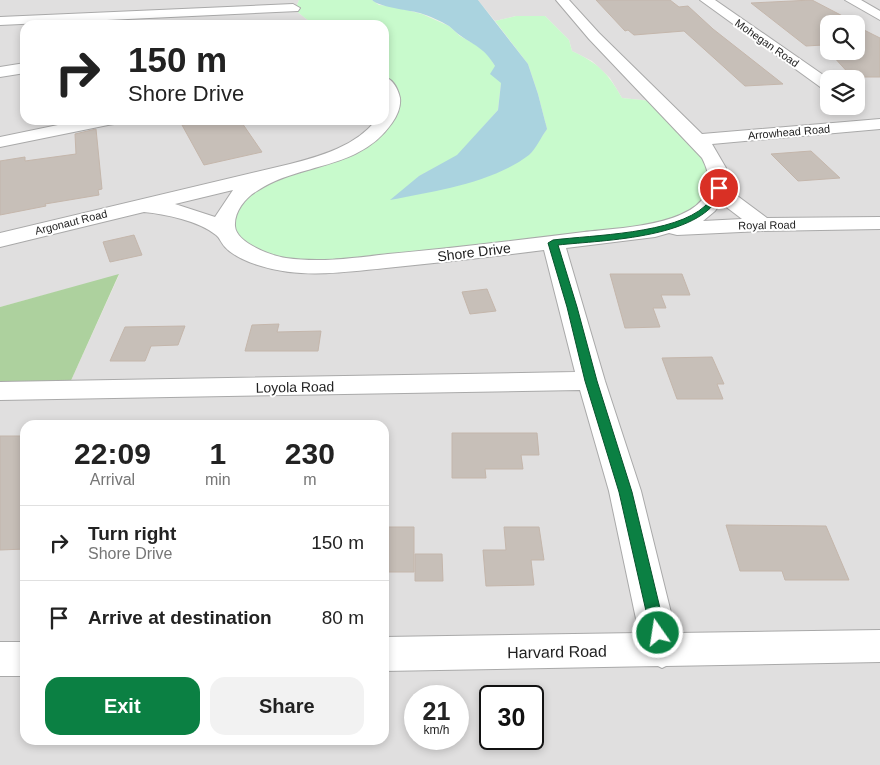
<!DOCTYPE html>
<style>
:root{--surface:#fff;--page:#f2f2f2;--text:#222;--muted:#767676;--line:#e0e0e0;--accent:#0b8043}
body{margin:0;font-family:Arial,sans-serif;background:var(--page);color:var(--text);height:100vh;display:flex;flex-direction:column;font-size:19px;white-space:nowrap}
*{box-sizing:border-box;margin:0}
p{font-size:16px;color:var(--muted)}
.icon{flex:none;width:28px;height:28px;fill:none;stroke:currentColor;stroke-width:2;stroke-linecap:round;stroke-linejoin:round}
.map{position:relative;flex:1;overflow:hidden}
.panel{position:absolute;left:20px;top:420px;width:369px;height:325px;display:flex;flex-direction:column;background:var(--surface);border-radius:15px;box-shadow:0 2px 8px #0003}
.panel>*{flex:none}
.banner{position:absolute;left:20px;top:20px;width:369px;height:105px;border-radius:15px;box-shadow:0 2px 8px #0003;background:#fff;color:var(--text);overflow:hidden}
.buttons{position:absolute;left:820px;top:15px;display:grid;gap:10px}
.buttons a{display:grid;place-items:center;width:45px;height:45px;border-radius:10px;background:var(--surface);box-shadow:0 2px 8px #0003;font-size:25px}
.speed{position:absolute;left:404px;top:685px;display:flex;gap:10px;font-size:25px;font-weight:700;text-align:center}
.speed>*{display:grid;place-content:center;width:65px;height:65px;border-radius:50%;background:var(--surface);box-shadow:0 2px 8px #0003;line-height:1}
.speed small{font-size:12px;font-weight:400}
.speed .limit{border:2px solid #111;border-radius:8px;background:#fff;color:#111}
.pin{position:absolute;display:grid;place-items:center;width:42px;height:42px;color:#fff;margin:-21px;border:2px solid #fff;border-radius:50%;box-shadow:0 1px 5px #0007}
.me{position:absolute;width:55px;margin:-28px;rotate:347deg;stroke-linejoin:round;filter:drop-shadow(0 0 4px #0008)}
.turn{display:flex;align-items:center;gap:18px;height:105px;padding:0 25px;font-size:22px}
.turn .icon{width:65px;height:65px;stroke-width:2.5}
.turn b{display:block;font-size:35px;line-height:42px}
.eta{display:flex;justify-content:space-evenly;align-items:center;height:85px;text-align:center}
.eta b{font-size:30px;font-weight:800;line-height:35px}
.primary-button{display:flex;gap:10px;margin-top:auto;padding:10px 25px}
.primary-button a{flex:1;height:58px;border-radius:15px;background:var(--accent);color:#fff;font-size:20px;font-weight:800;line-height:58px;text-align:center}
.primary-button a+a{background:var(--page);color:var(--text)}
ul{padding:0;list-style:none}
li{display:flex;align-items:center;gap:15px;height:75px;padding:0 25px;border-top:1px solid var(--line)}
li div{flex:1}
li b{display:block;font-size:19px}
li em{font-style:normal}
.map>svg:first-child{display:block}
.residential{fill:#e0dfdf;fill-rule:evenodd}
.forest{fill:#add19e}
.park{fill:#c8facc}
.water{fill:#aad3df}
.building{fill:#c7bfb8;stroke:#c4b6ab}
.lines{fill:none;stroke-linecap:round;stroke-linejoin:round}
.minor-casing{stroke:#a9a9a9;stroke-width:2}
.minor{fill:#fff;fill-rule:evenodd}
.route{fill:#0b8043;stroke:#07532c}
.labels{text-anchor:middle;dominant-baseline:central;stroke-width:4;stroke-linejoin:round;paint-order:stroke}
.far-street-label{font-size:11px;fill:#222;stroke:#fff}
.street-label{font-size:14px;fill:#222;stroke:#fff}
.near-street-label{font-size:16px;fill:#222;stroke:#fff}
</style>
<div class="map">
<svg width="880" height="765" viewBox="0 0 880 765">
<rect width="100%" height="100%" fill="#f2efe9"/>
<!-- residential -->
<path class="residential" d="M0,0H299L295,10L314,25H25V120H383L320,164L661,102L622,98L610,78L592,61L572,51L569,40L545,16H516L495,21L478,0H880V765H0V390L69,385L119,275L0,307ZM829,24H856V51H829ZM829,79H856V106H829ZM25,425H384V740H25ZM415,696H458V739H415ZM490,696H532V739H490Z"/>
<!-- forest -->
<path class="forest" d="M119,274L69,385L0,390V307Z"/>
<!-- park -->
<path class="park" d="M299,0H372L379,5L391,6L422,14L449,26L460,36L478,46L488,55L495,66L501,83L498,110L457,156L419,176L506,167L530,154L547,129L538,94L528,64L495,21L516,16H545L569,40L572,51C598,63 608,73 622,98L661,102L686,126L719,188L684,224L298,267L246,250L230,228L236,207L268,182L320,164L395,112L384,87V25H314L295,10Z"/>
<!-- water -->
<path class="water" d="M372,0H478L528,64L538,94L547,129C541,137 536,149 529,155C492,183 435,191 390,200L419,176L457,155L498,110L501,83L490,74L495,66C484,48 477,47 461,36C456,33 453,29 449,26C441,21 429,16 420,13C408,10 379,7 372,0Z"/>
<!-- building -->
<path class="building" d="M596,0H670L679,7L688,6L713,29L783,84L745,86L684,31L634,35L628,30L625,31Z
M812,0L856,23L829,24V51H856V26L880,38V77H852L823,45L806,46L751,3Z
M217,120H240L262,152L204,165L182,125Z
M96,129L102,189L98,190L99,195L45,204L46,206L0,215V161L25,157V161L76,154L75,134Z
M811,151L840,178L798,181L771,154Z
M134,235L142,255L110,262L103,242Z
M610,274H682L690,295H661L666,308H653L660,327L625,328Z
M487,289L496,311L470,314L462,292Z
M279,324L277,332L321,331L318,351H245L252,325Z
M185,326L178,345L151,346L145,361H110L125,327Z
M712,357L724,384H717L723,399H677L662,358Z
M452,433H537L539,455H521L523,469H485L486,478H452Z
M0,436H25V549L0,550Z
M726,525L826,526L849,580H785L782,571H740Z
M384,527H414V572H384Z
M504,527H539L544,560H531L534,585L486,586L483,550H506Z
M415,554H442L443,581H415Z"/>
<g class="lines">
<defs>
<path id="minor" d="M556,0H569L599,33L702,134L880,119V129L712,144L726,168L728,189L767,218L880,217V229L762,231L677,235L669,233L655,237L566,248L605,381L641,491L676,633L880,630V662L666,666L662,668L658,666L384,671V637L639,633L609,491L580,390L0,400V382L575,372L544,250C491,257 439,263 386,268C345,272 302,279 261,266C250,263 233,256 225,247C221,243 220,238 216,235C199,221 165,214 144,212L0,247V233L290,164C321,156 356,146 376,120H384V77C393,79 398,89 400,98C401,107 397,116 392,123C359,171 300,162 257,191C245,198 234,212 235,226C236,243 272,256 286,258C320,263 354,258 388,254C454,248 519,240 584,232C624,227 737,225 702,158L589,39ZM233,190L215,217L175,204ZM721,203L742,219L703,221L715,211Z
M700,0H715L829,79V91L823,89Z
M845,0H861L880,11V20Z
M293,4L300,8L298,11L0,25V17Z
M25,63V73L0,77V67Z
M82,120H117L114,124L108,125L0,147V137Z
M0,642H25V676H0Z"/>
</defs>
<!-- minor casing -->
<use href="#minor" class="minor-casing"/>
<!-- minor -->
<use href="#minor" class="minor"/>
</g>
<!-- route -->
<path class="route" d="M716,186L723,188C708,239 603,240 558,245L577,307L597,381L632,492L666,633L664,638L658,640L653,638L651,633L619,492L585,381L567,307L548,243L553,240C593,235 675,234 705,206C711,200 712,193 716,186Z"/>
<g class="labels">
<!-- far-street labels -->
<g class="far-street-label">
<text transform="translate(767 43) rotate(35)">Mohegan Road</text>
<text transform="translate(789 132) rotate(-5)">Arrowhead Road</text>
<text transform="translate(71 222) rotate(-14)">Argonaut Road</text>
<text transform="translate(767 225) rotate(-1)">Royal Road</text>
</g>
<!-- street labels -->
<g class="street-label">
<text transform="translate(474 252) rotate(-7)">Shore Drive</text>
<text transform="translate(295 387) rotate(-1)">Loyola Road</text>
</g>
<!-- near-street labels -->
<g class="near-street-label">
<text transform="translate(557 652) rotate(-1)">Harvard Road</text>
</g>
</g>
</svg>
<div class="buttons">
<a><svg class="icon" aria-label="search" viewBox="0 0 24 24"><circle cx="10" cy="10" r="6"/><path d="M15 15l6 6"/></svg></a>
<a><svg class="icon" aria-label="layers" viewBox="0 0 24 24"><path d="M12 4l9 5-9 5-9-5zM3 14l9 5 9-5"/></svg></a>
</div>
<div class="speed"><div>21<small>km/h</small></div><div class="limit">30</div></div>
<div class="pin" style="left:719px;top:188px;background:#d93025"><svg class="icon" aria-label="arrive" viewBox="0 0 24 24"><path d="M6 21V4h12l-3 4 3 4H6"/></svg></div>
<svg class="me" style="left:658px;top:633px" viewBox="-20 -20 40 40"><circle r="17" fill="#0b8043" stroke="#fff" stroke-width="3"/><path d="M0-11L8 9 0 5-8 9z" fill="#fff"/></svg>
<div class="banner">
<div class="turn"><svg class="icon" aria-label="right" viewBox="0 0 24 24"><path d="M7 20v-9h11M14 6l5 5-5 5"/></svg><div><b>150 m</b>Shore Drive</div></div>
</div>
<section class="panel">
<div class="eta">
<div><b>22:09</b><p>Arrival</p></div>
<div><b>1</b><p>min</p></div>
<div><b>230</b><p>m</p></div>
</div>
<ul>
<li><svg class="icon" aria-label="right" viewBox="0 0 24 24"><path d="M7 20v-9h11M14 6l5 5-5 5"/></svg><div><b>Turn right</b><p>Shore Drive</p></div><em>150 m</em></li>
<li><svg class="icon" aria-label="arrive" viewBox="0 0 24 24"><path d="M6 21V4h12l-3 4 3 4H6"/></svg><div><b>Arrive at destination</b></div><em>80 m</em></li>
</ul>
<div class="primary-button"><a>Exit</a><a>Share</a></div>
</section>
</div>
